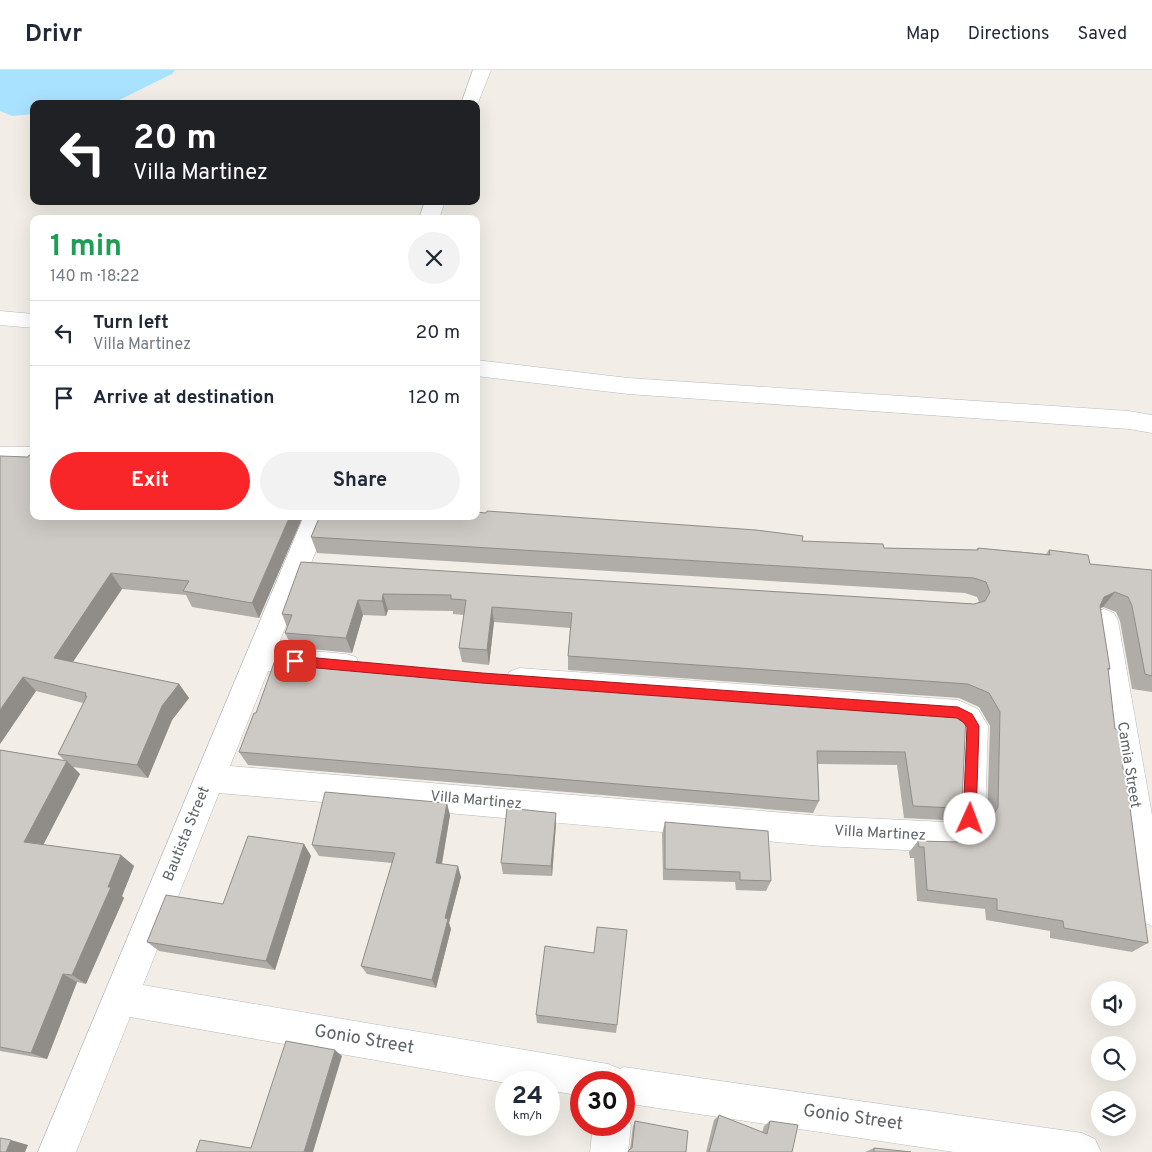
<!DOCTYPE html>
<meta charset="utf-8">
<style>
:root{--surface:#fff;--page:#f2f2f3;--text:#1f2937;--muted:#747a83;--line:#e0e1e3;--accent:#f82629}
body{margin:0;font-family:Overpass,sans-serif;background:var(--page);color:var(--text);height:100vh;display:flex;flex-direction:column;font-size:19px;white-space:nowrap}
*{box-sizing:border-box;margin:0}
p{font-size:16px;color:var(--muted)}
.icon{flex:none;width:28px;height:28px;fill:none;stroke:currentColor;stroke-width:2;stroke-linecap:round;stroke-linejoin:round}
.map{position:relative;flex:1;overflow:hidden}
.drawer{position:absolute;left:30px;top:145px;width:450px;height:305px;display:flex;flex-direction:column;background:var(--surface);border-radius:10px;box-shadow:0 5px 20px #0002}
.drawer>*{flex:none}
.hud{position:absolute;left:30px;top:30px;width:450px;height:105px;border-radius:10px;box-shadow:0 5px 20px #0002;background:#202124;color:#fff;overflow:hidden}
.tools{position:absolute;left:1091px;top:911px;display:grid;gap:10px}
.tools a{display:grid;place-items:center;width:45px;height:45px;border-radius:50%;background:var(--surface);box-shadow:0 5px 20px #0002;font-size:25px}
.speed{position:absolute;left:495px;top:1001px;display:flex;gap:10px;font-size:25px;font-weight:700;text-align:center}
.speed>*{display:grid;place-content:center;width:65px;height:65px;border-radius:50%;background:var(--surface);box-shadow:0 5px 20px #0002;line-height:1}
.speed small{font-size:12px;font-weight:400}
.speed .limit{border:8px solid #d22;background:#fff;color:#111}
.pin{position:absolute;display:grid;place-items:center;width:42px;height:42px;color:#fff;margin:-21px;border-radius:10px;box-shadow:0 2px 8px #0006}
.me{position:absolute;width:55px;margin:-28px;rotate:2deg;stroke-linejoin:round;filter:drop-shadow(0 0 4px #0008)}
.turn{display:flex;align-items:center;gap:18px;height:105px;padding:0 20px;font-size:22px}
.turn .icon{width:65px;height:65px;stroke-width:2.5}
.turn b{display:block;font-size:35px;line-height:42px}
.round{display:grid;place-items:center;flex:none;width:52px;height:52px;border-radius:26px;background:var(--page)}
.summary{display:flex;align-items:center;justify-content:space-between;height:85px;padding:0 20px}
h1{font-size:30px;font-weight:700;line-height:38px;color:#1e9e55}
.action{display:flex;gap:10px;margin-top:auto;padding:10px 20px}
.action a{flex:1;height:58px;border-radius:30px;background:var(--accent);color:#fff;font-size:20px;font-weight:700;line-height:58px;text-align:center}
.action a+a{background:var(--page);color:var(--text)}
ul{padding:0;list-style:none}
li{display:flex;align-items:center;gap:15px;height:65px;padding:0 20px;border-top:1px solid var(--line)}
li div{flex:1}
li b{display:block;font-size:19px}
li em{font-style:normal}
header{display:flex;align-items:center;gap:30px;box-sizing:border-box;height:70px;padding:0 25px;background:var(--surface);border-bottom:1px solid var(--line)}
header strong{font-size:24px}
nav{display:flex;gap:28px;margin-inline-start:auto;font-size:18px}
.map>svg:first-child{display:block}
.water{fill:#a9e2ff}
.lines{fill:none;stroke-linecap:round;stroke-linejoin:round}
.minor-casing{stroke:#b7babe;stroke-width:1}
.minor{fill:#fff;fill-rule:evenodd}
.wall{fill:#b0ada9}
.shaded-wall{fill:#908d89}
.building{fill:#cdc9c4;stroke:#908d89}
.route{fill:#f82629;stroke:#a1191b}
.labels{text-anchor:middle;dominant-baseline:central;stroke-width:4;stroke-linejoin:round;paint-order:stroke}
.street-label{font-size:15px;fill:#5e6468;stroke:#fff}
.near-street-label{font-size:18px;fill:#5e6468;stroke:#fff}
</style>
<header>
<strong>Drivr</strong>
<nav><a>Map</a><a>Directions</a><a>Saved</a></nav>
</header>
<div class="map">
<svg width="1152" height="1082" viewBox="0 0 1152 1082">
<rect width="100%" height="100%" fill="#f2eee7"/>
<!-- water -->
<path class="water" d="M0,0H175L172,4L111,34H34V44L12,46L0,41Z"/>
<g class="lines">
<defs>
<path id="minor" d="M473,0H491L476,38V34H461Z
M425,131H445L439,149H419Z
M0,241L34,244V258L0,255Z
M476,290L628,308L1129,341L1152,345V363L1129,359L628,324L476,306Z
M0,377H34V395H0Z
M304,446H330L277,578L346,584L356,587L360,596L356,605L346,608L268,601L230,696L822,746L945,752L954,745L958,658L955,656L519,624L509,620L505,611L509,602L519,598L958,630L978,639L988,656L985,749L974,769L948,782L822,776L219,723L143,915L608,994L620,999L624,997L1082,1063L1095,1069L1101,1082H954L624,1033V1012H581V1026L549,1020V1012L506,1013L130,947L76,1082H38Z
M1104,539L1114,543L1118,551L1152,745V856L1140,851L1135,839L1090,551L1094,543Z
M624,1041L631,1055L628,1082H590L593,1055H624Z"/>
</defs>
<!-- minor casing -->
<use href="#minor" class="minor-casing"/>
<!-- minor -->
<use href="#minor" class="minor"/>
</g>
<!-- wall -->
<path class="wall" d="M34,446H303L259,548L192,537L186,525L122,519L73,592L179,614L189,628L172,650L148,708L73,697L80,704L43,775L121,785L134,796L122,826L124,828L86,914L77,912L47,989L0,981V680L65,691L58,684L83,633L36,621L0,674Z
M311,467L802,471L884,478L976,480L978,478L1046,484L1049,480L1090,494L1152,500V622L1132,619L1120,551L1116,542L1103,537L1100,539L1110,599L1108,601L1115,659L1123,699L1148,873L1132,882L1050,868V861L986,850L985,839L917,831L914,788H910L909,782L918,771L959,772L980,762L987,749L990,656L979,637L959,628L568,600V586L570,558L494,552L489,595L462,592L459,578L464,545L453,544V541L388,540L386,546L363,545L352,583L292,577L285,563L287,557L282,544L301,492L974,534L979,532L977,527L965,523L317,483Z
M480,608L964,644L962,732L952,744L944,750L904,748L897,695L818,694L819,731L813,743L248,695L239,682L256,643Z
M450,745L442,794L461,807L449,853L451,859L436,918L367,904L361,896L392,793L319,786L312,775Z
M665,752L771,811L766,821L736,820L735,812L663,810L662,764Z
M556,754L552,806L503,804L501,793Z
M304,774L311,786L275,900L159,881L147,872L223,834Z
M536,945L617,955L616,963L537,953Z
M719,1045L762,1063L764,1056L770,1051L792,1082H706L714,1050Z
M635,1051L686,1082H628L629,1080L630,1079L633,1056Z
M874,1078L911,1082H865Z"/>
<!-- shaded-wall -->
<path class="shaded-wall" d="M290,446H303L259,548L252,533Z
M111,503L122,519L66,602L54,588Z
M1115,522L1103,537L1092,542L1104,527Z
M383,524L388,540L386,546L382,531Z
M358,530L363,545L352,583L346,568Z
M492,537L494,552L489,595L487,580Z
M23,607L36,621L0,674V640Z
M179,614L189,628L172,650L148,708L137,695L162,636Z
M67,691L80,704L39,783L24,772Z
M962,732L952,744L944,750L954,738Z
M447,733L450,745L440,804L436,793Z
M556,743V754L552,806L551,796Z
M304,774L311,786L275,900L266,891Z
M121,785L134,796L122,826L124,828L86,914L72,905Z
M458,796L461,807L449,853L451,859L436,918L432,910L445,848Z
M63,904L77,912L47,989L31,983Z
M335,980L342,986L313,1082H304Z
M11,1070L28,1075L25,1082H6Z"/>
<!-- building -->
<path class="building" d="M29,385L34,386V446H290L252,533L183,521L189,511L111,503L54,588L179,614L162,636L137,695L58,684L87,626H85L86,623L23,607L0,640V386L28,387Z
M487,441L756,460L803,466L802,471L883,474L884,478L978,480V478L1050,485L1049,480L1088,485L1090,494L1152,500V606L1145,604L1132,536L1128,527L1115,522L1104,527L1100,536L1110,599L1108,598L1115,659L1120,660L1123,699L1125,700L1148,873L1064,858L1063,851L997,840V829L927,820L924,777H919L918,771L959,772L985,759L998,737L1000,642L989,623L968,614L568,586L572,543L492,537L487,580L459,578L466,530L451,529V525L383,524L382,531L358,530L346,568L285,563L292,545L282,544L301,492L974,534L985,531L990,522L986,512L974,508L311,467L320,446H476V442L486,443Z
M275,590L480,608L964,644L966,645L962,732L954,738L913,736L905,682L817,681L819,731L239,682L254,643H256Z
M0,680L67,691L24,772L121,785L108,817H111L72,905L63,904L31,983L0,977Z
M325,722L447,733L436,793L458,796L445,848L448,849L432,910L361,896L395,783L312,775Z
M507,738L556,743L551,796L501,793Z
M665,752L768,761L771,811L740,810V802L665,799Z
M248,766L304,774L266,891L147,872L166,825L223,834Z
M597,857L627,860L617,955L536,945L545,876L594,883Z
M286,971L335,980L304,1082H196L200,1070L251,1078Z
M719,1045L767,1064L770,1051L798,1055L792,1082H709Z
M635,1051L688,1061L686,1082H628L629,1080L632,1078Z
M0,1068L11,1070L6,1082H0Z
M874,1078L911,1082H874Z"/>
<!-- route -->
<path class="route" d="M295,586L482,603L958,637L972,644L979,656L976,749L974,754L970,755L965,754L963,749L967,657L963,652L957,648L482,613L295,596L291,595L289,591L291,588Z"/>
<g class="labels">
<!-- street labels -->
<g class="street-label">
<text transform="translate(1128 695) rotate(81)">Camia Street</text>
<text transform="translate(476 731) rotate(5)">Villa Martinez</text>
<text transform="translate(187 764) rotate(-68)">Bautista Street</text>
<text transform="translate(880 764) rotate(3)">Villa Martinez</text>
</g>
<!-- near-street labels -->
<g class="near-street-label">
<text transform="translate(364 970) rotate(10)">Gonio Street</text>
<text transform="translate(853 1048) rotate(8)">Gonio Street</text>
</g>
</g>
</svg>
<div class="tools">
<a><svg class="icon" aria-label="sound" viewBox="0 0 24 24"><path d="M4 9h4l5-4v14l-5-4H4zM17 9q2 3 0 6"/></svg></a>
<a><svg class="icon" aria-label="search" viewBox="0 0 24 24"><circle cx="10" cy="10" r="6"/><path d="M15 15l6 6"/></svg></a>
<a><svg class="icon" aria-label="layers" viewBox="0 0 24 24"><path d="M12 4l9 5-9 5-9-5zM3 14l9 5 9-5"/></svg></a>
</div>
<div class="speed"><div>24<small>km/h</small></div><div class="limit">30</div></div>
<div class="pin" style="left:295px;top:591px;background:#d93025"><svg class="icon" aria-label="arrive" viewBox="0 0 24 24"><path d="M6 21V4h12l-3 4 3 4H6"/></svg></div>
<svg class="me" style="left:970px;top:749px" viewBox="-20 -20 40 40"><circle r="19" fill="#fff"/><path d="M0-13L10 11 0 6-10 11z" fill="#f82629"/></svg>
<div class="hud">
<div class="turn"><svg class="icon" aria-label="left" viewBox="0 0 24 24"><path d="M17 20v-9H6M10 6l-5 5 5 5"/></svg><div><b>20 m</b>Villa Martinez</div></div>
</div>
<section class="drawer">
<div class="summary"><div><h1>1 min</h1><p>140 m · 18:22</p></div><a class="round"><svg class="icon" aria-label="close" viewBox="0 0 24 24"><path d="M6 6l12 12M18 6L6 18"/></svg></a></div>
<ul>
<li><svg class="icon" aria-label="left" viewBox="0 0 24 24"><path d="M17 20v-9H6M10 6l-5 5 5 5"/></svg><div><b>Turn left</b><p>Villa Martinez</p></div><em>20 m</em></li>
<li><svg class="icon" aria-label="arrive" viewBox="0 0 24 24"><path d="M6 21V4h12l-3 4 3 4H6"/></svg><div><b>Arrive at destination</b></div><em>120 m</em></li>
</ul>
<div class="action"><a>Exit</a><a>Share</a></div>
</section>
</div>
